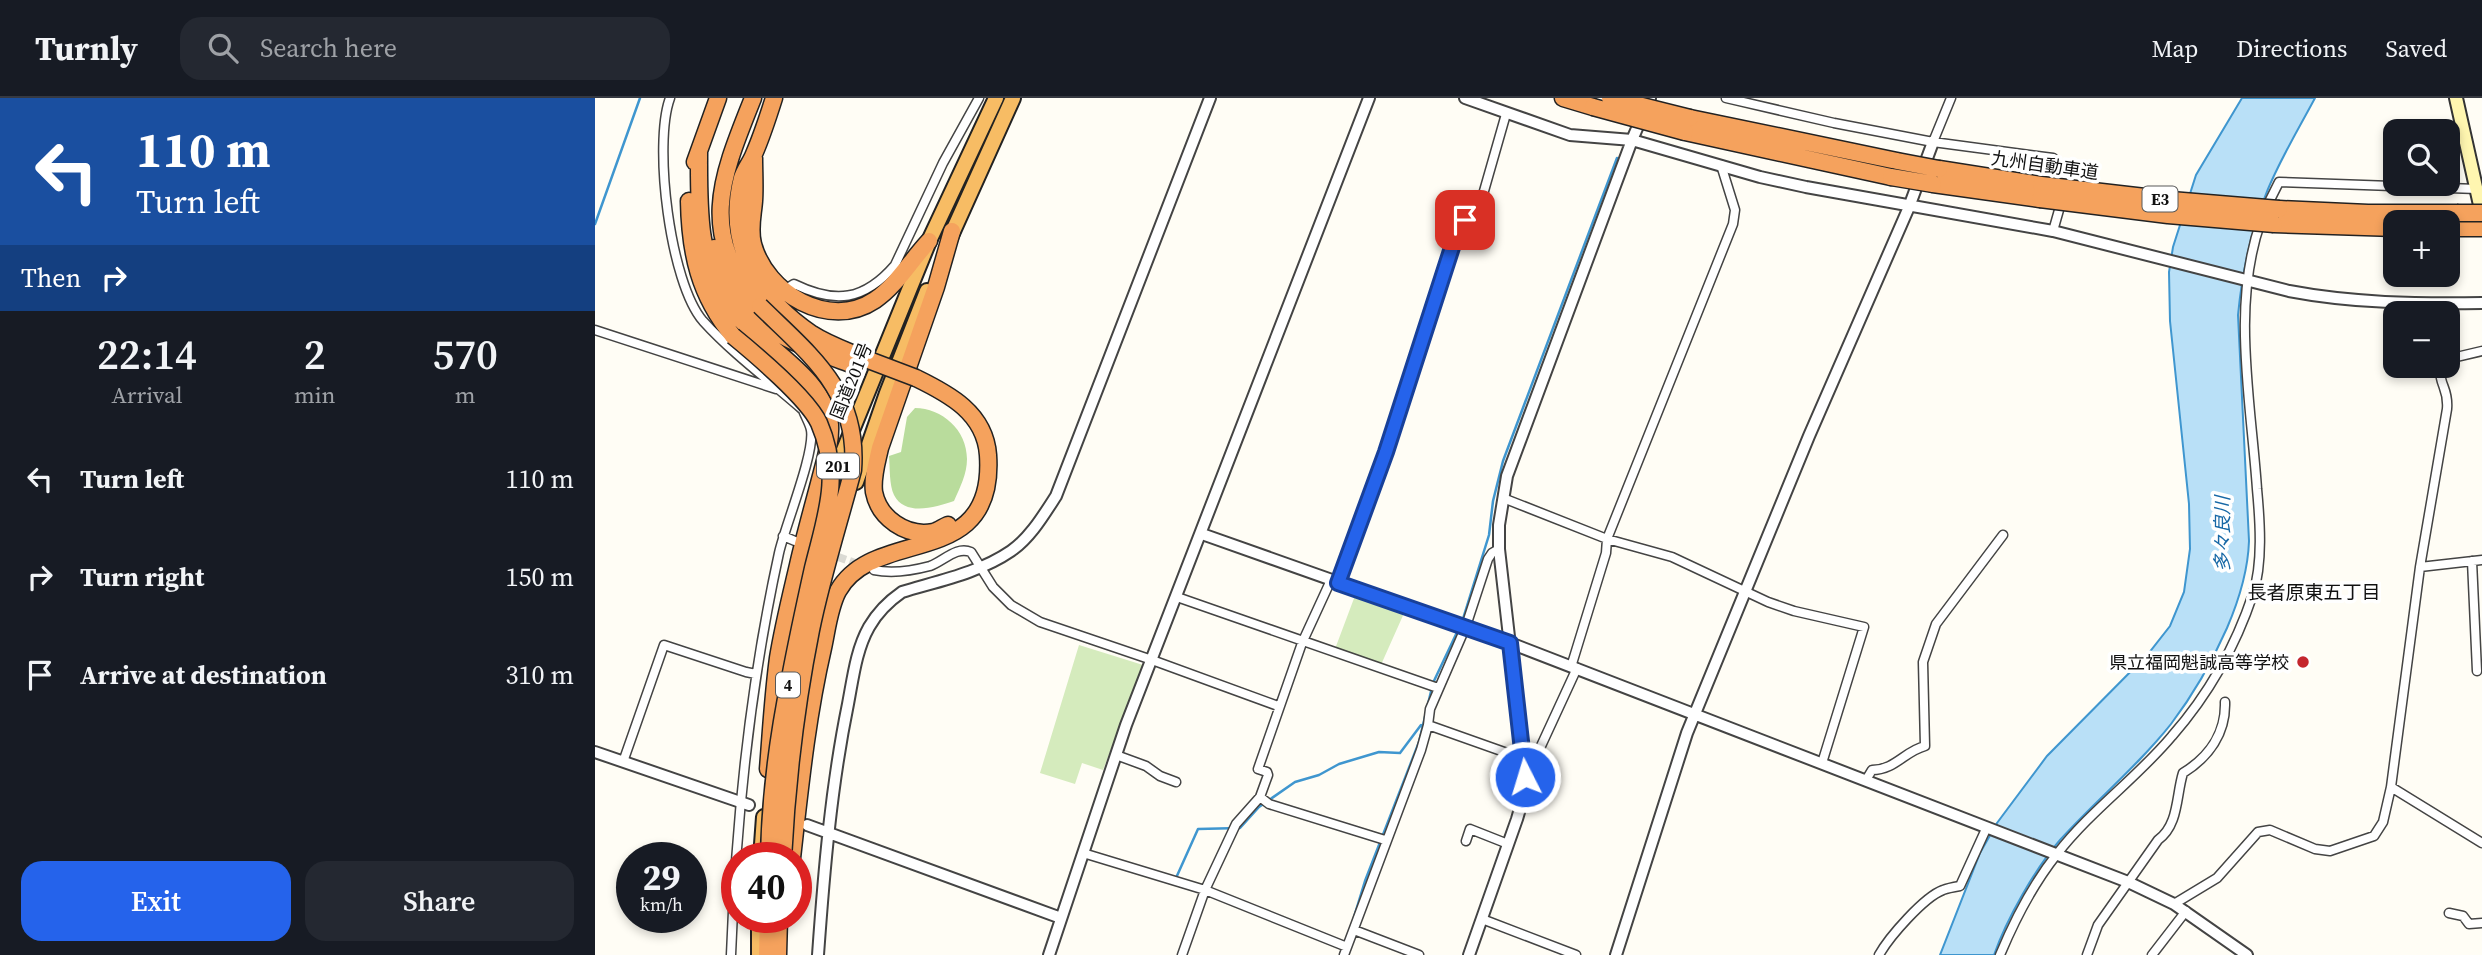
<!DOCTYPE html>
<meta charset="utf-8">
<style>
:root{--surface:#171b24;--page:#242831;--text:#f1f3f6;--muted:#9ea1a6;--line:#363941;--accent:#2563eb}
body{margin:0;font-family:"Source Serif 4","Noto Sans JP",serif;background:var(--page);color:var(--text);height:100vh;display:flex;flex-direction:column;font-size:26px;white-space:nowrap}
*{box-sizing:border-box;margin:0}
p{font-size:23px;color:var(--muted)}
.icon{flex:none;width:38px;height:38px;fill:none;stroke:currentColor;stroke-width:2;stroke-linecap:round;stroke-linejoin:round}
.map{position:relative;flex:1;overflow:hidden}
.details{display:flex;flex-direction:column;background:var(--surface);width:595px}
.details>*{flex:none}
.top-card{background:#1a4fa0;color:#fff;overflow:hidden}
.buttons{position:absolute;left:1788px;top:21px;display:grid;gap:14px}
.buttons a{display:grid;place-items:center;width:77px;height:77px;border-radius:14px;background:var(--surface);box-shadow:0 4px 10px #0003;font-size:35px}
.speed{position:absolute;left:21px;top:744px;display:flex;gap:14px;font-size:35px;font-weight:700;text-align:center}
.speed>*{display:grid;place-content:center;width:91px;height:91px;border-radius:50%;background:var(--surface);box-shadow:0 4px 10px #0003;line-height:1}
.speed small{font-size:18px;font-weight:400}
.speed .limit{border:10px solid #d22;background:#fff;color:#111}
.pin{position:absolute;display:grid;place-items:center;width:60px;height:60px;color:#fff;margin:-30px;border-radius:14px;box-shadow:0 4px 10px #0006}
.me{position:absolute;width:77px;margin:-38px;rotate:355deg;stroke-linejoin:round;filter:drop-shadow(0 0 5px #0008)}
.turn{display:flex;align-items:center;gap:24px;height:147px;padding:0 21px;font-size:32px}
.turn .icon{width:91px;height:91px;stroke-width:2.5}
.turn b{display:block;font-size:49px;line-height:60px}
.then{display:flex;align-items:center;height:66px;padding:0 21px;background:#0003;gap:14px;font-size:26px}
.eta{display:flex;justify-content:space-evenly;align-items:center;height:119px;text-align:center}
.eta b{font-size:42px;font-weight:600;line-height:49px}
.action{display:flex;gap:14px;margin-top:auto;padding:14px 21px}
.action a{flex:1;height:80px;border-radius:21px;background:var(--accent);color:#fff;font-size:28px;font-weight:600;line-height:80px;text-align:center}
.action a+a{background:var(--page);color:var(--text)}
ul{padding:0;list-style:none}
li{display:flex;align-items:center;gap:21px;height:98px;padding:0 21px}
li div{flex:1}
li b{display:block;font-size:26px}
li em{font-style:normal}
header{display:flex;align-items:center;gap:42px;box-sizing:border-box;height:98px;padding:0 35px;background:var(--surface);border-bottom:2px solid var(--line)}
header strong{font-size:33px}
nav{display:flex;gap:38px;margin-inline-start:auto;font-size:24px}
.search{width:490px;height:63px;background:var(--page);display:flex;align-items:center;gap:18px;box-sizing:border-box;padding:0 24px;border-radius:21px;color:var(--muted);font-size:26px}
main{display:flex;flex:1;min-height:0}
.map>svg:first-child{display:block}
.green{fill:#d5ebbd}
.forest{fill:#b9dc9c}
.water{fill:#b9e0f7;stroke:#3f96cf;stroke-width:2}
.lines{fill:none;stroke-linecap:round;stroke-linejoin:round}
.stream{stroke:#3f96cf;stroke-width:2.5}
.minor-tunnel{stroke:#dbdad3;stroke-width:8;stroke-dasharray:8 4;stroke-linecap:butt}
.minor-casing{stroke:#444;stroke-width:11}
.tertiary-casing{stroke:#444;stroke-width:14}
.secondary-casing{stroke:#333;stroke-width:16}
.trunk-casing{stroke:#222;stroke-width:18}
.motorway-casing{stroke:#222;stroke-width:19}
.minor{stroke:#fff;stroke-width:8}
.tertiary{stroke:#fff;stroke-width:10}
.secondary{stroke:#fff6b0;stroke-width:12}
.trunk{stroke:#f7bc64;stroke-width:14}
.motorway{stroke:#f5a25d;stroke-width:16}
.motorway-bridge-casing{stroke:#222;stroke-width:19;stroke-linecap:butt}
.motorway-bridge{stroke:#f5a25d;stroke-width:16}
.route-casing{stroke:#184099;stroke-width:18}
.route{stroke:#2563eb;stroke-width:12}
.poi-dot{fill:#c4262e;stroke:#fff;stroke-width:2.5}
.labels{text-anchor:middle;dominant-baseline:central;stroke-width:7;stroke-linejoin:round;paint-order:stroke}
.shield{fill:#fff;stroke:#585858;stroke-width:2}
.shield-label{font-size:16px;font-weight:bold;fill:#111}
.street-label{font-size:18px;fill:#111;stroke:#fff}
.poi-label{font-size:18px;fill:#111;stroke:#fff;text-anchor:end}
.water-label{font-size:19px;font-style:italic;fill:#1768a6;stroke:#fff}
.neighbourhood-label{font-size:19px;fill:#111;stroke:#fff}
</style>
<header>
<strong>Turnly</strong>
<div class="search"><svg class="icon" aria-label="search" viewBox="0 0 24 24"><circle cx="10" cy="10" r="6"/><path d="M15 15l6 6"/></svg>Search here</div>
<nav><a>Map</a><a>Directions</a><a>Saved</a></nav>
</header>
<main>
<section class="details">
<div class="top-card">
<div class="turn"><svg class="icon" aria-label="left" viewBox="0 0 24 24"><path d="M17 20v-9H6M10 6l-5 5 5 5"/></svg><div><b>110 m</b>Turn left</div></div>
<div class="then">Then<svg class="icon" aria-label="right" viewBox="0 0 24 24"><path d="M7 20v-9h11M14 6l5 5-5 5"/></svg></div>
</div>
<div class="eta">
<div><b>22:14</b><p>Arrival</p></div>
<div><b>2</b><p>min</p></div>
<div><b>570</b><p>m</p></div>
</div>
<ul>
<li><svg class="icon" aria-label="left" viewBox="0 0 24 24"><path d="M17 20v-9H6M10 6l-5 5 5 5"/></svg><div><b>Turn left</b></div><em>110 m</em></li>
<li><svg class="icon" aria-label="right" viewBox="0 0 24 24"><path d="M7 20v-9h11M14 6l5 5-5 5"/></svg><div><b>Turn right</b></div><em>150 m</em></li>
<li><svg class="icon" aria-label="arrive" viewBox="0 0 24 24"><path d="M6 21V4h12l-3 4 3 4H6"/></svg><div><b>Arrive at destination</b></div><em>310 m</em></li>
</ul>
<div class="action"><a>Exit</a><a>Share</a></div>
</section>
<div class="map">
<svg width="1887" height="857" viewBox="0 0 1887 857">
<rect width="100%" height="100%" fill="#fffdf5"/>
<!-- green -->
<path class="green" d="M761,495L810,513L785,569L740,551Z
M484,547L548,567L508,672L487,665L480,686L445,675Z"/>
<!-- forest -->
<path class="forest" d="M320,310C347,310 372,332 372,361C372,376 365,389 359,403C341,409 310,419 299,397C294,387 295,369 294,358L306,354L312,319Z"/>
<!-- water -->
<path class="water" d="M1647,0H1720C1703,32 1684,63 1671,96C1655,135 1647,176 1643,217L1654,443C1653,474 1644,502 1632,530C1617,564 1598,597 1576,626C1543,668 1501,702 1465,742C1440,771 1412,820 1399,857H1345L1385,755L1402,725L1452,658L1553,556L1575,528L1589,494L1595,451L1594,406L1575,223L1574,174L1578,149L1601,77Z"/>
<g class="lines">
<!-- stream -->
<path class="stream" d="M0,126L45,0
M867,524L894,437L898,403L908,363L1022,60
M581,780L603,731L645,730L664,709L700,684L724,677L744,666L784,654L805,655L826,627
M759,819L770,783L824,644L838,585L864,530"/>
<!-- minor-tunnel -->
<path class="minor-tunnel" d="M232,455L266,467"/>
<defs>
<path id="minor" d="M75,0C58,46 75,185 108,223C138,256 175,283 208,312C210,318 215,326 216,332C220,355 190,428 184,455C155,587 141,722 136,857
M1131,0L1239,25L1338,44L1458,60L1470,72L1468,98L1458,133
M1338,44L1356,0
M1671,110L1684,84L1882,91
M194,189L199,186C240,206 269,203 300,167L348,65L384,0
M0,232L181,291
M1853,261L1887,253
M908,400L1012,441L1077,459L1173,504L1199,513L1269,529L1227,665
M188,438L200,443
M1877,463L1882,573
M1825,469L1887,462
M279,472C298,476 316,473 335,468C349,463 361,448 376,454L398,489L416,507L445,524L557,562L683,608
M743,485L791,354L862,134L870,122L883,114L911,16
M582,499L843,590
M976,569L1011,455L1012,441L1138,126L1140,112L1126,67
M833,627L929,661H940L982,570
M521,657L551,668L565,678L581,684
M28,664L69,547L151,574L161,576
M1271,682L1277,672C1300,672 1310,653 1330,648L1328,564L1341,526L1408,437
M1796,689L1887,745
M665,699L674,706L790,742
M871,743L875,731L913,746
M488,755L610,792L752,849
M1579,806L1622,780L1663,734L1675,732L1720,751L1735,753L1779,738L1788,724L1796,689L1825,469L1852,311C1854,289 1843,288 1846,268
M1854,815L1868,818L1874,826L1887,825
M887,821L981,857
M759,832L824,857
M587,857L610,792L641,726L665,699L673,677L672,674L663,671L707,545L736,482
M749,857L826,652L833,627L835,611L871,528L893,461L897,455L904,451
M1284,857C1294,839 1329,799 1348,792C1353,790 1359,789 1365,788L1391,731
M1405,857C1420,821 1438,786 1462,756C1496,712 1542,680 1577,638C1613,597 1641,547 1658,496C1668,465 1665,423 1662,391C1656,303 1636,207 1666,123
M1492,857L1503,827L1563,742C1584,727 1581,697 1588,675C1614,659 1631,635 1630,604
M1557,857L1591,813"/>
<path id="tertiary" d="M870,0L975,37L1037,42L1165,79L1211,89L1458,133L1694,193C1757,205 1822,206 1887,205
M607,436L915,545L1533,784L1579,806L1652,857
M0,654L154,707
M212,727L466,820
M223,857C229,773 236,689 253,606C258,580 261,552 274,529C282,515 294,503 307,494C343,483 384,475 416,453C435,440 448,418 461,398L615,0
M454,857L531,627L774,0
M874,857L922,721L929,697L930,679L904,451V427L912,378L1037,42L1055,0
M1021,857L1092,635L1214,338L1314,109L1338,44"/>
<path id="secondary" d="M1861,0L1887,116"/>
<path id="trunk" d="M354,142L418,0
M236,384L334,143L401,0
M261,384L292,295L332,193
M166,760L169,719
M164,819V857"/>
<path id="motorway" d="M158,0C126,80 102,135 165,208
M179,0C173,19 167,38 159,56C156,64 150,71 147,80C130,147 163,199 217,236C234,247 253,253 271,261
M968,0L998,9
M1095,20L1302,63
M1090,34L1296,79
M104,54C104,104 102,160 131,204C159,246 229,275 235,327C236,343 231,359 227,374C219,405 210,436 203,467C196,497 188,529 183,560C178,597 176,634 173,671
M159,60C159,74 160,89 159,103C158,117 154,131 158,146C171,195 234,233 280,202C302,187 316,162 334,143
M100,64L123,0
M1344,71L1446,87
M1338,86L1445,101
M94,103C95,155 104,197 138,238
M1684,111L1773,115H1862
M1679,126L1801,130
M1853,130H1887
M119,150C151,232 183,239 261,268
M353,427C348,429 343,433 338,434C311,439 284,420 279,394C277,379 282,364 285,350L341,189L357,133
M197,760C205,689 212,619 228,550C232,532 234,510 243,493C280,427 401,474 393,357C390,315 354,296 321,280
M172,857L173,819
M183,857L184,819"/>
</defs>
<!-- minor casing -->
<use href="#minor" class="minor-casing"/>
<!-- tertiary casing -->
<use href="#tertiary" class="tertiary-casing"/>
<!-- secondary casing -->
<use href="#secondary" class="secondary-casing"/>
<!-- trunk casing -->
<use href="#trunk" class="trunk-casing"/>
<!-- motorway casing -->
<use href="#motorway" class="motorway-casing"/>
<!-- minor -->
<use href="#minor" class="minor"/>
<!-- tertiary -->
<use href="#tertiary" class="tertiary"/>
<!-- secondary -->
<use href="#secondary" class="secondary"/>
<!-- trunk -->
<use href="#trunk" class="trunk"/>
<!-- motorway -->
<use href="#motorway" class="motorway"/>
<defs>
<path id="motorway-bridge" d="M1015,0L1095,20
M998,9L1090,34
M1302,63L1344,71
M1296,79L1338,86
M1446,87L1576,102L1684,111
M1445,101L1573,117L1679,126
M1862,115H1887
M165,208C216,258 264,293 258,372C244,425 227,478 216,532C201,607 192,683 188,760
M138,238C160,256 213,301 224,325C247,378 231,417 218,470C210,506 202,543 195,580C183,639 175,699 174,760
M271,261L321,280"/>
</defs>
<!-- motorway-bridge casing -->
<use href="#motorway-bridge" class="motorway-bridge-casing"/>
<!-- motorway-bridge -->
<use href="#motorway-bridge" class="motorway-bridge"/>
</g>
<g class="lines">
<defs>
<path id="route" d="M870,122L862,134L791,354L743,485L915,545L930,679"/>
</defs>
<!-- route casing -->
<use href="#route" class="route-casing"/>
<!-- route -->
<use href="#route" class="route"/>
</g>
<!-- markers -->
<circle class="poi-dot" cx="1708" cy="564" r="7"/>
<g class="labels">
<!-- shield labels -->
<g class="shield">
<rect x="1547.5" y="88.5" width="35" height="25" rx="5"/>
<rect x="222" y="355.5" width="42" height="25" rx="5"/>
<rect x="181" y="574.5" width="24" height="25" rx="5"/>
</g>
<g class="shield-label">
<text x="1565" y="101">E3</text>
<text x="243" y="368">201</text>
<text x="193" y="587">4</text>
</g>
<!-- street labels -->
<g class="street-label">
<text transform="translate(1450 67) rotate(8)">九州自動車道</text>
<text transform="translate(256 283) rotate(-68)">国道201号</text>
</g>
<!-- poi labels -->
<g class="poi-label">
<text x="1694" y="564">県立福岡魁誠高等学校</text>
</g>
<!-- water labels -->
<g class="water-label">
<text transform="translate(1627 436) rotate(-90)">多々良川</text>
</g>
<!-- neighbourhood labels -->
<g class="neighbourhood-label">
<text x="1719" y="494">長者原東五丁目</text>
</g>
</g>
</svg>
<div class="buttons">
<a><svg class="icon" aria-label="search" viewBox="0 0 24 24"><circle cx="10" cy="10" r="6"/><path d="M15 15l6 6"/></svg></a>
<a>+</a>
<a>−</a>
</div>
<div class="speed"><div>29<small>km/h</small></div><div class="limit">40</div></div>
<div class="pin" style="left:870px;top:122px;background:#d93025"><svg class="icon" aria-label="arrive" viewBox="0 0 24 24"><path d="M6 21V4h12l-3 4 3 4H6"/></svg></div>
<svg class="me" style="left:930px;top:679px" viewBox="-20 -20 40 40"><circle r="17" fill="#2563eb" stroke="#fff" stroke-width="3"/><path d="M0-11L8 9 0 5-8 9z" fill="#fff"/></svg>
</div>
</main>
